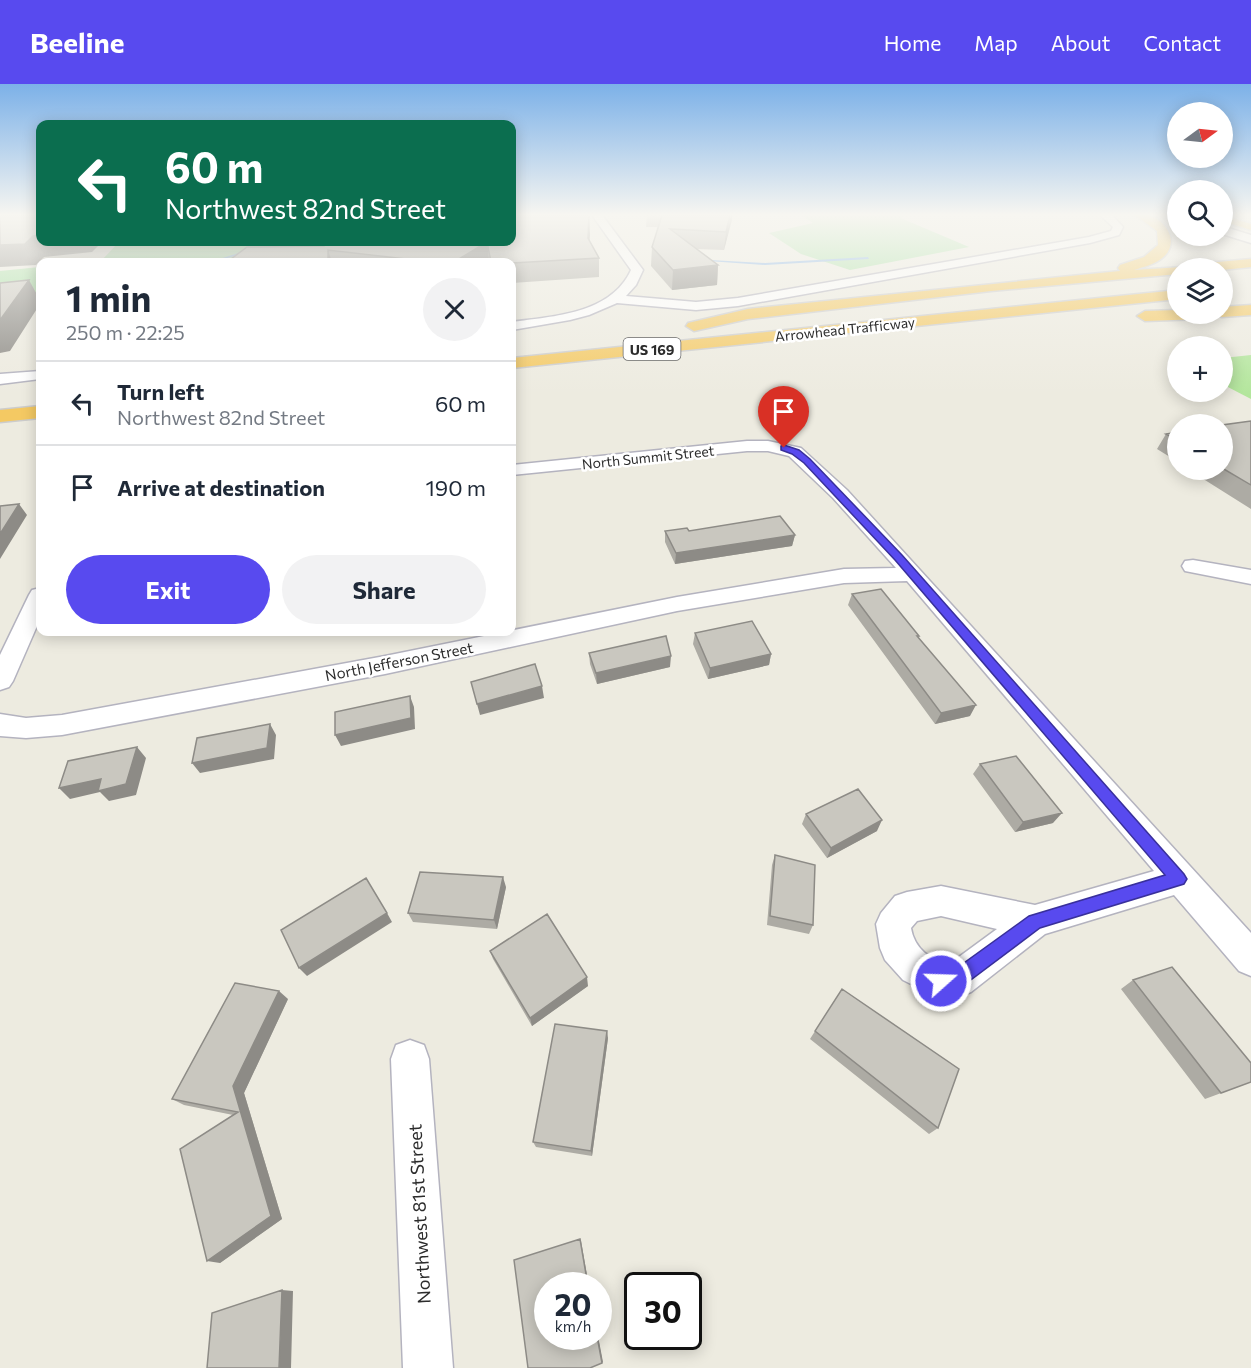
<!DOCTYPE html>
<meta charset="utf-8">
<style>
:root{--surface:#fff;--page:#f2f2f3;--text:#1f2937;--muted:#747a83;--line:#e0e1e3;--accent:#584aef}
body{margin:0;font-family:Commissioner,sans-serif;background:var(--page);color:var(--text);height:100vh;display:flex;flex-direction:column;font-size:22px;white-space:nowrap}
*{box-sizing:border-box;margin:0}
p{font-size:20px;color:var(--muted)}
.icon{flex:none;width:33px;height:33px;fill:none;stroke:currentColor;stroke-width:2;stroke-linecap:round;stroke-linejoin:round}
.map{position:relative;flex:1;overflow:hidden}
.panel{position:absolute;left:36px;top:174px;width:480px;height:378px;display:flex;flex-direction:column;background:var(--surface);border-radius:12px;box-shadow:0 3px 15px #0003}
.panel>*{flex:none}
.hud{position:absolute;left:36px;top:36px;width:480px;height:126px;border-radius:12px;box-shadow:0 3px 15px #0003;background:#0b6e4f;color:#fff;overflow:hidden}
.needle{width:39px;rotate:75deg}
.buttons{position:absolute;left:1167px;top:18px;display:grid;gap:12px}
.buttons a{display:grid;place-items:center;width:66px;height:66px;border-radius:50%;background:var(--surface);box-shadow:0 3px 15px #0003;font-size:30px}
.speed{position:absolute;left:534px;top:1188px;display:flex;gap:12px;font-size:30px;font-weight:700;text-align:center}
.speed>*{display:grid;place-content:center;width:78px;height:78px;border-radius:50%;background:var(--surface);box-shadow:0 3px 15px #0003;line-height:1}
.speed small{font-size:15px;font-weight:400}
.speed .limit{border:3px solid #111;border-radius:9px;background:#fff;color:#111}
.pin{position:absolute;display:grid;place-items:center;width:51px;height:51px;color:#fff;margin:-62px -26px;border-radius:50% 50% 50% 0;rotate:-45deg;box-shadow:0 0 6px #0007}
.pin .icon{rotate:45deg}
.me{position:absolute;width:66px;margin:-33px;rotate:70deg;stroke-linejoin:round;filter:drop-shadow(0 0 4px #0008)}
.turn{display:flex;align-items:center;gap:21px;height:126px;padding:0 30px;font-size:27px}
.turn .icon{width:78px;height:78px;stroke-width:2.5}
.turn b{display:block;font-size:42px;line-height:51px}
.round{display:grid;place-items:center;flex:none;width:63px;height:63px;border-radius:32px;background:var(--page)}
.summary{display:flex;align-items:center;justify-content:space-between;height:102px;padding:0 30px}
h1{font-size:36px;font-weight:700;line-height:45px}
.action{display:flex;gap:12px;margin-top:auto;padding:12px 30px}
.action a{flex:1;height:69px;border-radius:36px;background:var(--accent);color:#fff;font-size:24px;font-weight:700;line-height:69px;text-align:center}
.action a+a{background:var(--page);color:var(--text)}
ul{padding:0;list-style:none}
li{display:flex;align-items:center;gap:18px;height:84px;padding:0 30px;border-top:2px solid var(--line)}
li div{flex:1}
li b{display:block;font-size:22px}
li em{font-style:normal}
header{display:flex;align-items:center;gap:36px;box-sizing:border-box;height:84px;padding:0 30px;background:var(--accent);color:#fff}
header strong{font-size:28px}
nav{display:flex;gap:33px;margin-inline-start:auto;font-size:21px}
.map>svg:first-child{display:block}
.green{fill:#a4e0a0}
.pitch{fill:#b3e69c}
.lines{fill:none;stroke-linecap:round;stroke-linejoin:round}
.stream{fill:#7aade8;fill-rule:evenodd}
.minor-casing{stroke:#b4b3bf;stroke-width:3}
.secondary-casing{stroke:#b4b3bf;stroke-width:3}
.motorway-casing{stroke:#ccc;stroke-width:3}
.minor{fill:#fff;fill-rule:evenodd}
.secondary{fill:#fff;fill-rule:evenodd}
.motorway{fill:#f4c963;fill-rule:evenodd}
.wall{fill:#adaba4}
.shaded-wall{fill:#8d8b86}
.building{fill:#c9c7bf;stroke:#8d8b86;stroke-width:1.5}
.route{fill:#584aef;stroke:#39309b;stroke-width:1.5}
.labels{text-anchor:middle;dominant-baseline:central;stroke-width:5;stroke-linejoin:round;paint-order:stroke}
.far-street-label{font-size:14px;fill:#2c2c2c;stroke:#fff}
.shield{fill:#fff;stroke:#6b6b6b;stroke-width:1.5}
.shield-label{font-size:14px;font-weight:bold;fill:#2c2c2c}
.street-label{font-size:15px;fill:#2c2c2c;stroke:#fff}
.near-street-label{font-size:18px;fill:#2c2c2c;stroke:#fff}
</style>
<header>
<strong>Beeline</strong>
<nav><a>Home</a><a>Map</a><a>About</a><a>Contact</a></nav>
</header>
<div class="map">
<svg width="1251" height="1284" viewBox="0 0 1251 1284">
<rect width="100%" height="100%" fill="#edebe0"/>
<!-- green -->
<path class="green" d="M801,131H899L903,135L969,163L850,186L801,170L769,149L813,139Z
M119,158H326L305,173L232,178H100Z
M40,183V212L0,215V187Z"/>
<!-- pitch -->
<path class="pitch" d="M1251,271V315L1222,300L1223,274Z"/>
<g class="lines">
<!-- stream -->
<path class="stream" d="M248,166L251,167L214,178H210Z
M868,173L869,175L765,181L708,177L710,176L765,179Z"/>
<defs>
<path id="minor" d="M592,131H602L643,186L636,201L626,212L696,218L738,214L1089,153L1111,147L1113,143L1100,131H1112L1123,143L1119,151L1090,159L738,222L696,226L617,219L589,231L570,236L512,246V238C554,232 611,230 631,186Z
M40,287V295L0,300V290Z
M747,357H768L801,364L847,406L1251,849V892L1239,887L1174,811L1045,850L971,908L958,913L941,915L903,896L885,876L880,864L876,840L881,829L895,812L907,808L941,802L1035,821L1154,787L907,497L844,499L677,527L385,590L62,651L26,654L0,652V630L26,634L62,631L385,572L677,513L844,485L896,484L833,414L789,372L768,367H747L512,391V381ZM941,832L997,845L952,878C931,880 914,863 911,844L917,837Z
M1193,476L1251,486V500L1185,487L1182,482L1185,477Z
M40,504V535L13,597L9,603L0,606V571L29,511L32,506Z
M410,956L424,961L429,975L453,1284H403L391,975L396,961Z"/>
<path id="secondary" d="M1222,142L1251,151V159L1222,150Z"/>
<path id="motorway" d="M1135,131C1139,131 1146,130 1149,131C1169,138 1180,161 1161,175C1153,181 1143,183 1134,186L1183,183L1178,184V190L991,207L748,235L694,247L686,242L688,239L748,225L1120,187L1118,184L1120,181L1144,173L1158,161L1157,147Z
M1222,131L1251,140V146L1222,137Z
M1251,175V183L1222,186L1189,184L1196,180Z
M1178,206V215L512,284V274Z
M1251,221V231L1222,233L1215,230H1222V223Z
M1178,226V230H1209L1201,235L1145,237L1137,232L1145,227Z
M40,322V334L0,338V326Z"/>
</defs>
<!-- minor casing -->
<use href="#minor" class="minor-casing"/>
<!-- secondary casing -->
<use href="#secondary" class="secondary-casing"/>
<!-- motorway casing -->
<use href="#motorway" class="motorway-casing"/>
<!-- minor -->
<use href="#minor" class="minor"/>
<!-- secondary -->
<use href="#secondary" class="secondary"/>
<!-- motorway -->
<use href="#motorway" class="motorway"/>
</g>
<!-- wall -->
<path class="wall" d="M647,131H732L724,166L696,165L718,181L717,201L672,206L651,182L652,163L658,143H646Z
M590,150L589,157L599,174V193L512,199V178H489V177L487,178H227L324,162Z
M1251,337V425L1189,386H1222V341Z
M1178,348V378L1157,365L1166,350Z
M665,447H689L795,451L792,462L675,480L665,458Z
M852,510L919,554L970,632L935,640L848,521Z
M695,549L771,570L769,581L708,595L693,560Z
M589,569L670,583L597,600L590,580Z
M980,680L1053,739L1015,748L973,690Z
M806,730L877,747L827,774L802,740Z
M775,771L813,841L809,850L767,841L772,781Z
M506,803L497,845L413,838L408,829Z
M490,867L588,902L532,942L493,875Z
M1133,896L1251,998L1205,1015L1121,905Z
M842,905L938,1044L929,1050L810,955Z
M288,915L244,1009L282,1135L220,1179L233,1031L184,1021L172,1015Z
M608,954L592,1072L536,1063L533,1058Z"/>
<!-- shaded-wall -->
<path class="shaded-wall" d="M730,131H732V136L724,166L726,148Z
M589,132L590,150L588,173V154Z
M40,151V158H102L92,168L44,173L36,181L0,183V161L33,152Z
M487,158L489,177L487,178H454Z
M328,166L332,178H328Z
M718,181L717,201L672,206L673,186Z
M29,196L40,216V220L10,267L0,269V236Z
M19,420L27,431L0,475V450Z
M795,451L792,462L675,480L676,469Z
M771,570L769,581L708,595L710,584Z
M671,572L670,583L597,600L596,589Z
M542,602L544,614L480,631L477,620Z
M410,612L414,623L415,645L341,662L335,651Z
M976,621L970,632L935,640L941,629Z
M270,640L276,651L274,675L200,689L192,679Z
M137,663L146,674L136,711L109,717L100,708L70,715L59,704Z
M1062,729L1053,739L1015,748L1023,738Z
M882,736L877,747L827,774L831,764Z
M503,793L506,803L497,845L494,836Z
M387,829L392,838L307,892L299,884Z
M587,893L588,902L532,942L530,934Z
M279,907L288,915L244,1009L282,1135L220,1179L207,1177L271,1132L233,1002Z
M607,947L608,954L592,1072L591,1067Z
M580,1155L581,1157L589,1202H588Z
M282,1206L293,1207L291,1284H279Z
M597,1252H598L603,1278L602,1279Z"/>
<!-- building -->
<path class="building" d="M0,131H40V151L33,152L25,160L0,161Z
M512,131H588L589,132L588,154L599,174L512,179L491,178L487,158L454,178H432L328,166V178H227L247,163L324,162L329,158H512Z
M662,131H730L726,148L670,145L718,181L673,186L652,163Z
M29,196L0,236V199Z
M1251,337V401L1222,384V341Z
M1178,348V356L1166,350Z
M19,420L0,450V422Z
M780,432L795,451L676,469L665,447L687,444L689,447Z
M881,505L919,552H917L976,621L941,629L852,510Z
M752,537L771,570L710,584L695,549Z
M666,552L671,572L596,589L589,569Z
M535,580L542,602L477,620L471,598Z
M410,612L411,634L335,651V628Z
M270,640L267,664L192,679L197,654Z
M137,663L126,700L98,707L101,695L59,704L68,677Z
M1016,672L1062,729L1023,738L980,680Z
M858,705L882,736L831,764L806,730Z
M775,771L815,781L813,841L770,832Z
M420,788L503,793L494,836L408,829Z
M366,794L387,829L299,884L281,846Z
M547,830L587,893L530,934L490,867Z
M1172,883L1251,979V998L1221,1009L1133,896Z
M235,899L279,907L233,1002L271,1132L207,1177L180,1065L238,1028L172,1015Z
M842,905L959,985L938,1044L815,947Z
M555,940L607,947L591,1067L533,1058Z
M580,1155L588,1202H548V1252H597L602,1279L590,1284H528L514,1176Z
M282,1206L279,1284H207L212,1229Z"/>
<!-- sky -->
<linearGradient id="sky" x2="0" y2="1"><stop stop-color="#7cb1e8"/><stop offset="0.42" stop-color="#f7f6f1"/><stop offset="1" stop-color="#f7f6f1" stop-opacity="0"/></linearGradient>
<rect width="1251" height="311" fill="url(#sky)"/>
<!-- route -->
<path class="route" d="M784,361L799,366L810,375L902,471L1184,790L1187,795L1184,800L1040,844L964,901L941,906L934,903L932,897L934,891L954,886L1029,832L1165,791L895,476L804,379L792,370L781,366V362Z"/>
<g class="labels">
<!-- far-street labels -->
<g class="far-street-label">
<text transform="translate(845 245) rotate(-6)">Arrowhead Trafficway</text>
<text transform="translate(648 373) rotate(-6)">North Summit Street</text>
</g>
<!-- shield labels -->
<rect class="shield" x="623.5" y="254" width="57" height="22" rx="4.5"/>
<g class="shield-label">
<text x="652" y="265">US 169</text>
</g>
<!-- street labels -->
<g class="street-label">
<text transform="translate(399 577) rotate(-11)">North Jefferson Street</text>
</g>
<!-- near-street labels -->
<g class="near-street-label">
<text transform="translate(419 1130) rotate(-93)">Northwest 81st Street</text>
</g>
</g>
</svg>
<div class="buttons">
<a><svg class="needle" viewBox="-14 -14 28 28"><path d="M0-13l5 13h-10z" fill="#e53935"/><path d="M0 13l5-13h-10z" fill="#747a83"/></svg></a>
<a><svg class="icon" aria-label="search" viewBox="0 0 24 24"><circle cx="10" cy="10" r="6"/><path d="M15 15l6 6"/></svg></a>
<a><svg class="icon" aria-label="layers" viewBox="0 0 24 24"><path d="M12 4l9 5-9 5-9-5zM3 14l9 5 9-5"/></svg></a>
<a>+</a>
<a>−</a>
</div>
<div class="speed"><div>20<small>km/h</small></div><div class="limit">30</div></div>
<div class="pin" style="left:784px;top:364px;background:#d93025"><svg class="icon" aria-label="arrive" viewBox="0 0 24 24"><path d="M6 21V4h12l-3 4 3 4H6"/></svg></div>
<svg class="me" style="left:941px;top:897px" viewBox="-20 -20 40 40"><circle r="17" fill="#584aef" stroke="#fff" stroke-width="3"/><path d="M0-11L8 9 0 5-8 9z" fill="#fff"/></svg>
<div class="hud">
<div class="turn"><svg class="icon" aria-label="left" viewBox="0 0 24 24"><path d="M17 20v-9H6M10 6l-5 5 5 5"/></svg><div><b>60 m</b>Northwest 82nd Street</div></div>
</div>
<section class="panel">
<div class="summary"><div><h1>1 min</h1><p>250 m · 22:25</p></div><a class="round"><svg class="icon" aria-label="close" viewBox="0 0 24 24"><path d="M6 6l12 12M18 6L6 18"/></svg></a></div>
<ul>
<li><svg class="icon" aria-label="left" viewBox="0 0 24 24"><path d="M17 20v-9H6M10 6l-5 5 5 5"/></svg><div><b>Turn left</b><p>Northwest 82nd Street</p></div><em>60 m</em></li>
<li><svg class="icon" aria-label="arrive" viewBox="0 0 24 24"><path d="M6 21V4h12l-3 4 3 4H6"/></svg><div><b>Arrive at destination</b></div><em>190 m</em></li>
</ul>
<div class="action"><a>Exit</a><a>Share</a></div>
</section>
</div>
